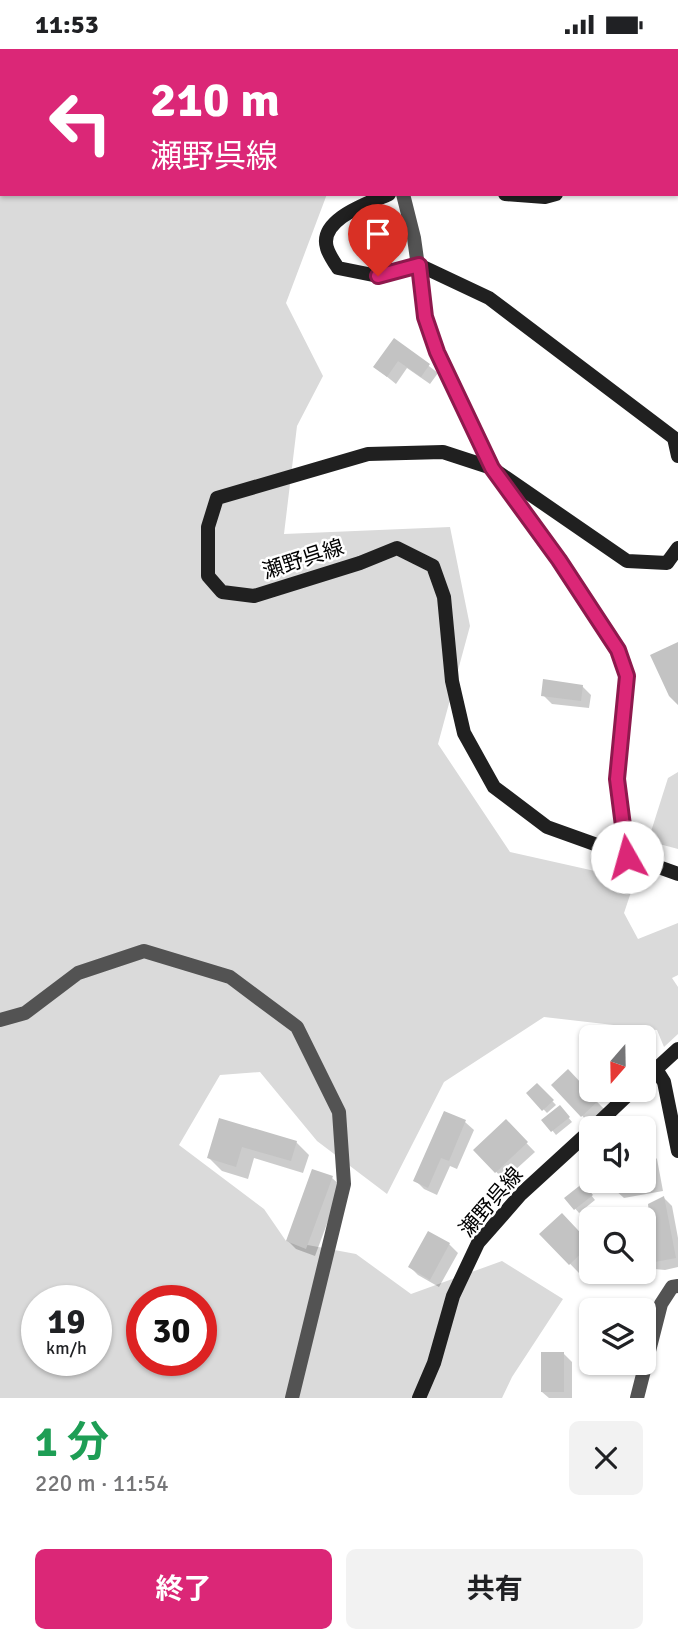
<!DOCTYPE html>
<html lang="ja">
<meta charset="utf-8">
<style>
:root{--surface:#fff;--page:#f2f2f2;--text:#202124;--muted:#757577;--accent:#db2777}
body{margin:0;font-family:Signika,"Noto Sans JP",sans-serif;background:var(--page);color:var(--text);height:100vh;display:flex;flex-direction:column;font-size:26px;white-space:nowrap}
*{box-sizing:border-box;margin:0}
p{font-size:23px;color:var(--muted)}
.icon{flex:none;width:38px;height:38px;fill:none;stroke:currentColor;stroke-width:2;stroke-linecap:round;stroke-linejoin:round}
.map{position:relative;height:1349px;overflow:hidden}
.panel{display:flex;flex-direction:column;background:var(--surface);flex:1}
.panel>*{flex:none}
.hud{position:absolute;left:0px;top:0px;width:679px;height:147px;box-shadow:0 2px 5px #0004;background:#db2777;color:#fff;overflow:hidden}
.needle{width:46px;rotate:200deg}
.controls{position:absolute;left:579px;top:976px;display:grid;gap:14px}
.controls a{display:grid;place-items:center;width:77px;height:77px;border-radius:10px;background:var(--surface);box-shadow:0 2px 5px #0004;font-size:35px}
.speed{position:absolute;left:21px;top:1236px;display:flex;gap:14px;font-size:35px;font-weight:700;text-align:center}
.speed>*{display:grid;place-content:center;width:91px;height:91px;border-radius:50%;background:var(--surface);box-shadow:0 2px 5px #0004;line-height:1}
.speed small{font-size:18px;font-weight:400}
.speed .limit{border:10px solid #d22;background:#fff;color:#111}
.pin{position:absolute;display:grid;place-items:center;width:60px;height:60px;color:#fff;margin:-72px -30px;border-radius:50% 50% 50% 0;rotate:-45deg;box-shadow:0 0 7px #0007}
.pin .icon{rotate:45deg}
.me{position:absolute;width:77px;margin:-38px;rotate:353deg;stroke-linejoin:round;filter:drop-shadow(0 0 5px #0008)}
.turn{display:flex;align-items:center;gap:24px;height:147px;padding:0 35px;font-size:32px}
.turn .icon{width:91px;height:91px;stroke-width:2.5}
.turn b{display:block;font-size:49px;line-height:60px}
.round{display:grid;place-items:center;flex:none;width:74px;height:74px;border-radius:10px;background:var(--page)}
.overview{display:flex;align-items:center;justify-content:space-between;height:119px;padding:0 35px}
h1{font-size:42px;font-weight:700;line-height:52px;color:#1e9e55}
.primary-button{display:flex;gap:14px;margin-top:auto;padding:14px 35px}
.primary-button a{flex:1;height:80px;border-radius:10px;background:var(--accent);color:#fff;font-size:28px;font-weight:700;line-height:80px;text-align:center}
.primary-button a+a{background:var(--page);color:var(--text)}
.status{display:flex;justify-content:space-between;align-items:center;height:49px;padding:0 35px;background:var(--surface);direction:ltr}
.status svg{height:19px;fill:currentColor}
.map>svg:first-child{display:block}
.green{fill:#dadada;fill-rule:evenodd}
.shadow{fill:#0003}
.building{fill:#c3c3c3}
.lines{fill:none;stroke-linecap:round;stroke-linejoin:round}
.street{stroke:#535353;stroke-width:14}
.secondary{stroke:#202020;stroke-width:14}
.route-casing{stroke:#8e194d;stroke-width:18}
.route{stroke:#db2777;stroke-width:12}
.labels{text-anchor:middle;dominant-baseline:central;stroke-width:5;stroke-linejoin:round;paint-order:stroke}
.street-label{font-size:21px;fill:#000;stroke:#fff}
</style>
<div class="status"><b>11:53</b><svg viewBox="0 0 49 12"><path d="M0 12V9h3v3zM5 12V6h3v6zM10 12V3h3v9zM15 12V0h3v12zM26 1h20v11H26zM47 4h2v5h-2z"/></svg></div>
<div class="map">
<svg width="678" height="1349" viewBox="0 0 678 1349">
<rect width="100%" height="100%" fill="#fff"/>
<!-- green -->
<path class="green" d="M0,0H391L2,2V145H327L286,254L323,327L297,377L284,485L450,478L470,577L438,695L510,803L635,831L624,864L638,890L678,874V926L672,929L678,938V985L664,998L657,981L544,968L444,1033L387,1145L317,1092L260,1023L220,1026L179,1096L264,1160L286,1192L356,1205L411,1245L502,1212L563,1250L512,1328L502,1349H0ZM37,1251H96V1311H37ZM142,1251H201V1311H142Z
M678,723V800L648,792L668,729Z"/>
<!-- shadow -->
<path class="shadow" d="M583,0H603L583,2Z
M395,291L438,324L430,335L407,319L396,335L375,318Z
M582,637L591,646L589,659L552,655L543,646Z
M568,1023L605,1061L590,1075L553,1036Z
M537,1036L556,1056L547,1064L529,1045Z
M563,1062L572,1073L556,1086L544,1071Z
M445,1064L465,1073L474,1081L457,1120L450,1117L437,1146L424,1140L416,1132Z
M220,1071L296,1093L309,1106L303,1124L254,1109L248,1130L222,1122L209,1109Z
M506,1073L535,1103L504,1131L475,1101Z
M648,1101L657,1110L663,1142L624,1149L615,1141L644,1132V1102Z
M332,1129L341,1137L315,1207L296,1200L288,1192Z
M592,1132H602L595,1138Z
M586,1140L595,1151L579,1164L567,1150Z
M664,1149L672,1157L678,1189V1218L665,1221L644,1219V1185L653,1186Z
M561,1166L592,1197V1211L579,1224L541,1185Z
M449,1195L458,1204L439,1238L418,1226L410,1218Z
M648,1254L656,1263L655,1294L644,1293V1262Z
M564,1305L572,1313V1349H549L542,1343Z"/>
<!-- building -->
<path class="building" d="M394,289L430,315L421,328L398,312L387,328L373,318Z
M678,593V656L669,647L650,606Z
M543,630L583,636L581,652L541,647Z
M568,1020L598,1052L581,1068L551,1036Z
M537,1034L554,1051L542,1062L526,1044Z
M560,1056L570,1068L551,1083L541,1071Z
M444,1062L466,1071L449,1112L441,1109L428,1139L413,1132Z
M219,1069L297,1092L291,1112L242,1098L236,1118L207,1109Z
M506,1070L528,1093L495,1124L473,1101Z
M644,1100H649L655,1134L614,1142L612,1132H644Z
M592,1114V1134L590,1136L580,1124Z
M312,1120L333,1127L306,1200L286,1192Z
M583,1134L593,1146L574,1161L564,1149Z
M664,1147L676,1209L655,1213L644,1212V1184H651L648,1155Z
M562,1164L591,1195L569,1216L539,1185Z
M428,1182L450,1194L430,1231L408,1218Z
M630,1251L648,1252L647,1286H644V1262H629Z
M541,1303H564V1343H541Z"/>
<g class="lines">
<!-- street -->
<path class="street" d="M436,2L437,0
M403,145L414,189L425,267L437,303L492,419L559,511L618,601L627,627L616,730L627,808
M0,971L25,964L78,924L144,902L230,928L297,978L339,1063L344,1135L292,1349
M637,1349L661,1255L672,1238L678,1237"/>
<!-- secondary -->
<path class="secondary" d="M350,0L351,2
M389,145C369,154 318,170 327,199C329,206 334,213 338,219L378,227L419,216L489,249L674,389L678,407
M505,145L545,148L556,145
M678,499L667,514L627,512L492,419L443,403L368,405L217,449L208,478V527L222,543L254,547L360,514L397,499L433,517L444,548L452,632L464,684L494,738L547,778L678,825
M656,1020L664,1033L678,1102
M644,1031L678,1000
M592,1080L633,1041
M419,1349L434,1314L453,1247L478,1194L521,1145L592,1080"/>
</g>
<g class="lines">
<defs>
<path id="route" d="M378,227L419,216L425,268L437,303L492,419L559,511L618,601L627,627L617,730L627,808"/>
</defs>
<!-- route casing -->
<use href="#route" class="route-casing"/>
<!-- route -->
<use href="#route" class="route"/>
</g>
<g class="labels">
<!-- street labels -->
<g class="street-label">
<text transform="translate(303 510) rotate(-18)">瀬野呉線</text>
<text transform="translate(491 1153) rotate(-49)">瀬野呉線</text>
</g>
</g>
</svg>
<div class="controls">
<a><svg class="needle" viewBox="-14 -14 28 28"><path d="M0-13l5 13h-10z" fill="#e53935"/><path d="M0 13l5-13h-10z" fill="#757577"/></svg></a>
<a><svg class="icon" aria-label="sound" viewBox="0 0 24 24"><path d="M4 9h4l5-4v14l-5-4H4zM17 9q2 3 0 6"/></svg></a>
<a><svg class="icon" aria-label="search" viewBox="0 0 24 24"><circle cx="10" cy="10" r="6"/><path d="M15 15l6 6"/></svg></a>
<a><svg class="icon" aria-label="layers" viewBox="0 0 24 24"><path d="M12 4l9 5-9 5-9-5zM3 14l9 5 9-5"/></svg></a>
</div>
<div class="speed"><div>19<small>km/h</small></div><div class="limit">30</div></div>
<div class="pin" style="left:378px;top:227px;background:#d93025"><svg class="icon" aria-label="arrive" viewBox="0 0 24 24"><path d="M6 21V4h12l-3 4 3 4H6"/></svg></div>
<svg class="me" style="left:627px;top:808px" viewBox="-20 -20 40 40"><circle r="19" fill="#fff"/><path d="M0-13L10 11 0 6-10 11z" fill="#db2777"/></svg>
<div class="hud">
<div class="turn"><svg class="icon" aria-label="left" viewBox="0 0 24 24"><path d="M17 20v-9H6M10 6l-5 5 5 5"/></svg><div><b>210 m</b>瀬野呉線</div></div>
</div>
</div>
<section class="panel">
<div class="overview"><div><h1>1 分</h1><p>220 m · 11:54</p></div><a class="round"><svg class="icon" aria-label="close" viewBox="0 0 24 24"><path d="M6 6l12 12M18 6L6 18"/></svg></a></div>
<div class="primary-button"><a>終了</a><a>共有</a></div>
</section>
